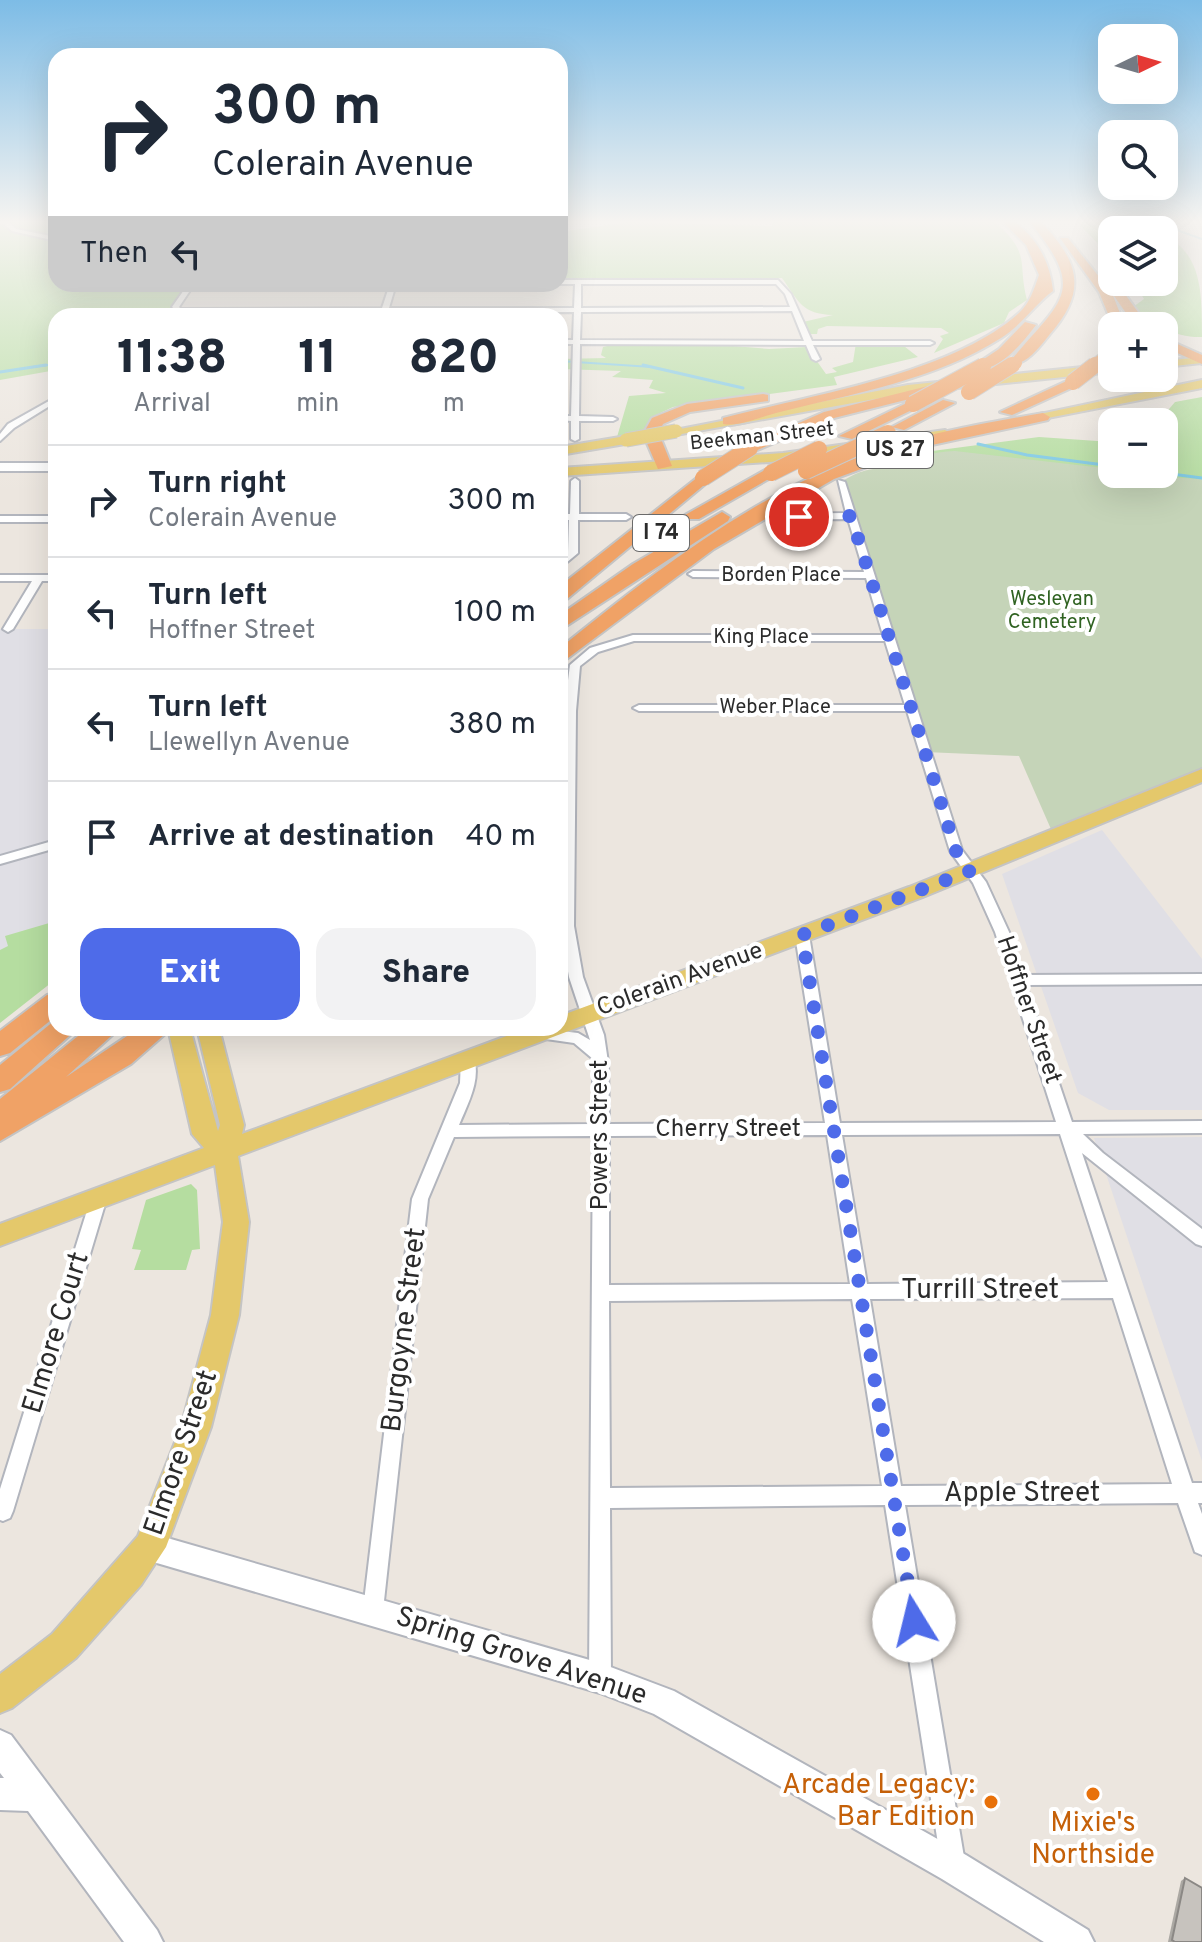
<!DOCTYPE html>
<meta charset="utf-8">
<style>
:root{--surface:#fff;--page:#f2f2f3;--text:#1f2937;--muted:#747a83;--line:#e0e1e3;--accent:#4e6be9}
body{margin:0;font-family:Overpass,sans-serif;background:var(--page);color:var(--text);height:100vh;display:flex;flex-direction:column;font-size:30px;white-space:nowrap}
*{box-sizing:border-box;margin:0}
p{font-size:26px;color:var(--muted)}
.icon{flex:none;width:44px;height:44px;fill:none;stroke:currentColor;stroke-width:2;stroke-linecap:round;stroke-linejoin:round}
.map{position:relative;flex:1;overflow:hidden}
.sheet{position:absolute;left:48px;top:308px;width:520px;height:728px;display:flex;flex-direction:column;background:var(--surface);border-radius:24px;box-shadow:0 8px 32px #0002}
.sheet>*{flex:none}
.hud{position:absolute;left:48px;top:48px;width:520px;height:244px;border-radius:24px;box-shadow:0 8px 32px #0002;background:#fff;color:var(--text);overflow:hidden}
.needle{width:52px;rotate:85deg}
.buttons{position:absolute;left:1098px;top:24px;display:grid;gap:16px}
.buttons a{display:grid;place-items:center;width:80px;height:80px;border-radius:16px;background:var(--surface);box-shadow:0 8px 32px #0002;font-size:40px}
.pin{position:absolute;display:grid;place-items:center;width:68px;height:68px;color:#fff;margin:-34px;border:4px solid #fff;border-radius:50%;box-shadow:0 2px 8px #0007}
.me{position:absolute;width:88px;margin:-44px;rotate:351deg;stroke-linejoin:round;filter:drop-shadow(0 0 6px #0008)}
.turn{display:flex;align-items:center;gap:28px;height:168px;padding:0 32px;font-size:36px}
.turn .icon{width:104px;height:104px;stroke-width:2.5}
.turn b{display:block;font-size:56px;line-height:68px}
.then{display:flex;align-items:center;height:76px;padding:0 32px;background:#0003;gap:16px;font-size:30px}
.eta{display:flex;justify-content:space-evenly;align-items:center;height:136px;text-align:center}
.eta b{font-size:48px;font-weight:800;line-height:56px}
.cta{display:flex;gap:16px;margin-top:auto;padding:16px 32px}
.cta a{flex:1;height:92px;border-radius:24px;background:var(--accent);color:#fff;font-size:32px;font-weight:800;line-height:92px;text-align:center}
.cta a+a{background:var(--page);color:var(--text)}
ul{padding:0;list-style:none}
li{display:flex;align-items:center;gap:24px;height:112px;padding:0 32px;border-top:2px solid var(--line)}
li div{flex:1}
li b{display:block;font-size:30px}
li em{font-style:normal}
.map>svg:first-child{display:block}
.industrial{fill:#e0dfe5}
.green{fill:#b5dda0}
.cemetery{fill:#c5d4b8}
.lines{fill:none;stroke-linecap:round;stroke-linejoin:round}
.stream-far1{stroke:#7cc8e4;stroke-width:2}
.stream{stroke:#7cc8e4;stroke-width:3}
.street-casing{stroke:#b2b5bd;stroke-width:4}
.secondary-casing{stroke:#b2b5bd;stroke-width:4}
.primary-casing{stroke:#c4c4c4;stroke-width:4}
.highway-casing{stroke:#c4c4c4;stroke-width:4}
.street{fill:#fff;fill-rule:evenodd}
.secondary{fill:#fff;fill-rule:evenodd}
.primary{fill:#e4c86b;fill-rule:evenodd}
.highway{fill:#f0a266;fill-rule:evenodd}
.primary-bridge-casing{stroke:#c4c4c4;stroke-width:15;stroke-linecap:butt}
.highway-bridge-far1-casing{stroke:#c4c4c4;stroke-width:14;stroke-linecap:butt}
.highway-bridge-casing{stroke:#c4c4c4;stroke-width:18;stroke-linecap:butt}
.primary-bridge{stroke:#e4c86b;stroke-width:13}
.highway-bridge-far1{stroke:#f0a266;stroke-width:12}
.highway-bridge{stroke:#f0a266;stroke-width:16}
.wall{fill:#aba8a3}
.building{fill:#c7c3be;stroke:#8b8885;stroke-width:2}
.route{stroke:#4e6be9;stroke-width:14;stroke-dasharray:0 25.2}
.food-dot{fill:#e8710a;stroke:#fff;stroke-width:3}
.labels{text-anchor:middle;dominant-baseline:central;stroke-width:8;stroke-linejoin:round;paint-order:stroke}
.far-street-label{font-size:20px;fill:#2b2b2b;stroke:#fff}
.far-park-label{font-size:20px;fill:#2f6221;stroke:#fff}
.shield{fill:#fff;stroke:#6b6b6b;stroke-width:2}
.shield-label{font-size:22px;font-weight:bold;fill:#2b2b2b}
.street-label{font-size:24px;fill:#2b2b2b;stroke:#fff}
.near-street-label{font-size:28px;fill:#2b2b2b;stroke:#fff}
.near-food-label{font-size:28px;fill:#c56008;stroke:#fff;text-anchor:end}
</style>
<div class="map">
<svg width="1202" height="1942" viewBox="0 0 1202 1942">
<rect width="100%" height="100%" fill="#ece6df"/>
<!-- industrial -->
<path class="industrial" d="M0,629H56V950L0,980Z
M1102,830L1202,959V1110H1109L1078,1093L1002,874Z
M1202,1137V1461L1094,1138Z"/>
<!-- green -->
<path class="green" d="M0,221H56V284H224L188,289L176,310L188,316H56V370L0,380Z
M773,221H994C1032,255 1017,260 1027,300L1009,312L1004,323L934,353L943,339L940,336L949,333L941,328L827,326L818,329L817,334H808L803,322L833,315C802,314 799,302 782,278L560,282V232L629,222L772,226Z
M1076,221H1128L1151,230H1112V258Z
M1164,235C1202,254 1202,292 1202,337C1176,338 1151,324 1133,307L1144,299L1134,282H1164Z
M697,343L769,349L807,347L826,374L837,372L832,368L853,362L856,343H900L918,357L834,377L837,385L673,407L654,416L643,431L617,437L629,396L666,393L649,388L653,380L612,377L621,371L560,369V359L606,358L601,355L603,347L611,345Z
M1202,397V485L928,461L917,453L1039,437L1112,442V474H1164V422H1158L1175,402Z
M56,921V979L0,1023V950L8,946L5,936Z
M191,1184L197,1190L200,1249L192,1250L186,1270H134L141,1250L132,1249L146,1200Z"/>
<!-- cemetery -->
<path class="cemetery" d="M955,451L1112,469V474L1202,479V775L1054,836L1019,756L925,752L841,482C867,466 869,472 894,464C916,457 932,452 955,451Z"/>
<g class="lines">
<!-- stream-far1 -->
<path class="stream-far1" d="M1152,221L1202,239
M560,361L652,367
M32,367L56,364"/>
<!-- stream -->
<path class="stream" d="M643,365L743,388
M0,372L46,365
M978,444L1027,455L1112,466
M1164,473L1202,478"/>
<defs>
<path id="street" d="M0,221H7L16,229L56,237V241L12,231Z
M560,280H778L791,294L812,341H930L934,343L930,345H813L820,359L816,361L812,359L806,345L580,344L579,416L613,417L617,419L613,421H579V439L575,441L571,439V421L560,420V416H571L573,344H560V340H573L574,312L179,313L172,307L184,290L169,284H179L191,289L179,307L181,309L382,308L390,284H396L389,308H574L575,284H560ZM581,284H776L785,294L790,307L581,308ZM792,311L804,341L580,340L581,312Z
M56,397V402L14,428L0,441V434L8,424Z
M575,478L579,481V514H626L631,517L626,520H578V553L560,568V560L568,552L569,520H560V514H570L571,481Z
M838,480L845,482L962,850L986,882L1009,932L1023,975L1202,974V984L1026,985L1072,1122L1202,1121V1133L1083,1134L1103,1153L1202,1229V1246L1196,1244L1082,1153L1192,1483H1202V1503H1198L1202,1514V1555L1195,1552L1178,1503L905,1505L965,1863L961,1871L953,1875L945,1871L941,1863L885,1505L610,1508L611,1678L608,1686L600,1689L592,1686L589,1678L593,1136L454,1137L428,1199L383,1610L380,1617L373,1620L366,1617L363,1610L412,1199L460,1083L461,1059L463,1055H473C482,1079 468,1103 459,1125L593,1124V1059L574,1043L539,1038L537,1034L539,1030L544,1029L578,1033L590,1040L569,977L560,926L564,711L570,665L590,648L633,635H883L866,578L693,577L688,574L693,571L864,572L848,519L772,520L767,517L772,514L846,513ZM634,641H885L905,705H639L633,708L639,711H907L950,851L973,883L995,932L1056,1122L840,1123L809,935L802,930L795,935L825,1123L609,1124L608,1062L604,1035L583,977L574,926L576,711L580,666L598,652ZM1060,1134L1108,1282L867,1284L842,1135ZM827,1135L850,1284L609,1285V1136ZM1113,1298L1172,1484L901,1486L870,1299ZM852,1299L882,1486L610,1488L609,1301Z
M0,516H56V522H0Z
M0,575H56V581H42L13,629L8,632L3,629L32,581H0Z
M56,840V848L0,864V856Z
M98,1194L104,1196L106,1201L13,1511L10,1518L3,1521L0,1520V1489L90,1201L92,1196Z"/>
<path id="secondary" d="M0,463H56V471H0Z
M150,1533L600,1663L674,1691L966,1855L1088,1930L1094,1942H1044L942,1879L654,1714L600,1693L150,1561L140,1557L136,1547L140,1537Z
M0,1730L11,1735L157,1930L163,1942H124L28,1811L0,1810V1778H4L0,1773Z"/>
<path id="primary" d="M1202,357V363L1164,367V361Z
M1112,364V372L908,393L676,435L670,431L908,385Z
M1202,380V388L1022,423L1016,419Z
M945,430L951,434L950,437L783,461L560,476V468L783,453Z
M626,436L631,437V443L560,455V447Z
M1202,769V782L923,897L238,1156L249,1222L239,1315L211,1427L166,1547L141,1585L76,1658L12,1708L0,1713V1674L52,1634L138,1536L181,1427L211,1315L223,1222L215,1165L0,1246V1224L204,1148L192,1134L168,1028H190L218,1131L220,1125L197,1028H219L244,1125L242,1134L528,1028H560V1016L909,887Z"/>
<path id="highway" d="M1002,221H1014C1038,240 1050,262 1053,291C1036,303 1022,325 1001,338C935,380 851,394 776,413C760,417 739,427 723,424V418C810,395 951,374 1019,313C1030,303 1034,289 1039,275L1026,245Z
M1029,221H1040C1078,260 1089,290 1050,334C1042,344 1031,359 1019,363L1012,359C1062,299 1088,292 1029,221Z
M1060,238H1068L1112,293L1122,290L1148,326H1135L1112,293L1125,326H1113L1099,292Z
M1025,322L1036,325C1024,341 1000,371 978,369V363L999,349Z
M1164,338L1202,355V364L1164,347Z
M1073,378L1078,379V385L1012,415L1000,412Z
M952,380L957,381V387L834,418L755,451L742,448L824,412Z
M763,394L768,395V401L690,412L663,424L659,434L672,466L658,469L643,434L652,418L687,404Z
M913,400L920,404L918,407L852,439L839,436Z
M943,400L955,403L904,430L892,427Z
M1043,413L1050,417L1048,420L918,448L834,479L714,549L560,664V648C659,568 764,486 887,447C938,431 991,422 1043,413Z
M765,470L779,473L699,519H687L685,515Z
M703,473L711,478L709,481L567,599L560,601V586Z
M722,512L730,517L728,521L560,630V615L633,564Z
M56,993V1016L10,1053L0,1056V1031L47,995Z
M54,1021L56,1028H78L10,1089L0,1092V1065Z
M88,1028H120L66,1077L139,1028H172L131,1064L0,1141V1099Z"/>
</defs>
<!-- street casing -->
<use href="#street" class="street-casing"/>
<!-- secondary casing -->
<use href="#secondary" class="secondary-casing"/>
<!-- primary casing -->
<use href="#primary" class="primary-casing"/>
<!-- highway casing -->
<use href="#highway" class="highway-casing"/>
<!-- street -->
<use href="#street" class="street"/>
<!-- secondary -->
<use href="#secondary" class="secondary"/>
<!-- primary -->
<use href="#primary" class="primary"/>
<!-- highway -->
<use href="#highway" class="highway"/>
<defs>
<path id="primary-bridge" d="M626,440L676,431"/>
<path id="highway-bridge-far1" d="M980,367L983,366
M1009,367L1016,363
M1092,367L1107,356"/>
<path id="highway-bridge" d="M1073,382L1095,365
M969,392L1012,365
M913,404L983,366
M806,471L888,433
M771,473L819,449
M703,478L750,448"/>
</defs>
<!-- primary-bridge casing -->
<use href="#primary-bridge" class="primary-bridge-casing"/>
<!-- highway-bridge-far1 casing -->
<use href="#highway-bridge-far1" class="highway-bridge-far1-casing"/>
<!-- highway-bridge casing -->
<use href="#highway-bridge" class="highway-bridge-casing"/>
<!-- primary-bridge -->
<use href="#primary-bridge" class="primary-bridge"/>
<!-- highway-bridge-far1 -->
<use href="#highway-bridge-far1" class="highway-bridge-far1"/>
<!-- highway-bridge -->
<use href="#highway-bridge" class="highway-bridge"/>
</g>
<!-- wall -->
<path class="wall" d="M1185,1878L1202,1942H1168L1181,1881Z"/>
<!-- building -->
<path class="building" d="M1185,1878L1202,1888V1942H1175L1172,1940Z"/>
<!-- sky -->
<linearGradient id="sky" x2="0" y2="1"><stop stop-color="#7dbce6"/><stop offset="0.45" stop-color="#f6f4f1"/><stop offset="1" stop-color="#f6f4f1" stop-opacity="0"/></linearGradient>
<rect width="1202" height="493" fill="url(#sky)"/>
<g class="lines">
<!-- route -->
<path class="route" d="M799,517L851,516L956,851L970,871L802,935L914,1621"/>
</g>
<!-- markers -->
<g class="food-dot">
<circle cx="1093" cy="1794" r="8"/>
<circle cx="991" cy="1802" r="8"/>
</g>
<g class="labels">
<!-- far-street labels -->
<g class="far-street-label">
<text transform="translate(762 437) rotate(-6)">Beekman Street</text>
<text x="781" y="576">Borden Place</text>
<text x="761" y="638">King Place</text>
<text x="775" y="708">Weber Place</text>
</g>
<!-- far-park labels -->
<g class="far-park-label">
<text x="1052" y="600">Wesleyan<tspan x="1052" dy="23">Cemetery</tspan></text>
</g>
<!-- shield labels -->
<g class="shield">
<rect x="857" y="432" width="76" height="36" rx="6"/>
<rect x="633" y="515" width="56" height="36" rx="6"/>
</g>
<g class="shield-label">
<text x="895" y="450">US 27</text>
<text x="661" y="533">I 74</text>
</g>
<!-- street labels -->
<g class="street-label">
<text transform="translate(680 980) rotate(-20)">Colerain Avenue</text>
<text transform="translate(1028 1010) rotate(71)">Hoffner Street</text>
<text x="728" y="1130">Cherry Street</text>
<text transform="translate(601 1135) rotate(-90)">Powers Street</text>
</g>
<!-- near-street labels -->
<g class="near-street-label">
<text x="980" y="1291">Turrill Street</text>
<text transform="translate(405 1330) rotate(-83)">Burgoyne Street</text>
<text transform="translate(57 1333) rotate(-73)">Elmore Court</text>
<text transform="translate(182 1453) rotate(-71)">Elmore Street</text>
<text x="1022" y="1494">Apple Street</text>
<text transform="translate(521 1657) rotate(18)">Spring Grove Avenue</text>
</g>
<!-- near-food labels -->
<g class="near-food-label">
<text x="975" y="1786">Arcade Legacy:<tspan x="975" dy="32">Bar Edition</tspan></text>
<text x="1093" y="1824" text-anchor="middle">Mixie's<tspan x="1093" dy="32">Northside</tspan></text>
</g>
</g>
</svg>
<div class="buttons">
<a><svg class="needle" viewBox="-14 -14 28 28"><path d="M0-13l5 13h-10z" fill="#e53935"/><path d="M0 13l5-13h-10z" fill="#747a83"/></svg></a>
<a><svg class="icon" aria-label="search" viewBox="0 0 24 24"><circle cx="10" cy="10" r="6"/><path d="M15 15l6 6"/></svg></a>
<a><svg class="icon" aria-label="layers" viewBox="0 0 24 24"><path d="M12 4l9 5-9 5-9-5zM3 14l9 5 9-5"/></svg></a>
<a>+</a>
<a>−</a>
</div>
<div class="pin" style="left:799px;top:517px;background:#d93025"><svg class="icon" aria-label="arrive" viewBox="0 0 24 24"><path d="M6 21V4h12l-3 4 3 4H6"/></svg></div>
<svg class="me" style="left:914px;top:1621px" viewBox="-20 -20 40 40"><circle r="19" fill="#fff"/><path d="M0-13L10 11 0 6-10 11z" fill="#4e6be9"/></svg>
<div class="hud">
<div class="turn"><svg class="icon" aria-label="right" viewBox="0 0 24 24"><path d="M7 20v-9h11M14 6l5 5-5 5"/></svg><div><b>300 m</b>Colerain Avenue</div></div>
<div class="then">Then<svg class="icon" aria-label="left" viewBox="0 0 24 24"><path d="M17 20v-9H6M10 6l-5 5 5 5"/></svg></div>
</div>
<section class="sheet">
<div class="eta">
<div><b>11:38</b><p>Arrival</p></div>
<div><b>11</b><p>min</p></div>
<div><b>820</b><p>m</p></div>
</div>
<ul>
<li><svg class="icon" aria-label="right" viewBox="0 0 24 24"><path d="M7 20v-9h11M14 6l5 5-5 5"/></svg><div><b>Turn right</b><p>Colerain Avenue</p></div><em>300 m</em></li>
<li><svg class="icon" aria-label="left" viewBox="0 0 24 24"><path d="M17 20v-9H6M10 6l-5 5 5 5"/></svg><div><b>Turn left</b><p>Hoffner Street</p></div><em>100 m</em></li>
<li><svg class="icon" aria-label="left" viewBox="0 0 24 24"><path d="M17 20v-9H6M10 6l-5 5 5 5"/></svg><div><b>Turn left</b><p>Llewellyn Avenue</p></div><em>380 m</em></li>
<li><svg class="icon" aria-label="arrive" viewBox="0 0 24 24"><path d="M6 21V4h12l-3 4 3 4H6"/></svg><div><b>Arrive at destination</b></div><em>40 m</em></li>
</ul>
<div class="cta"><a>Exit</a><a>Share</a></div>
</section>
</div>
